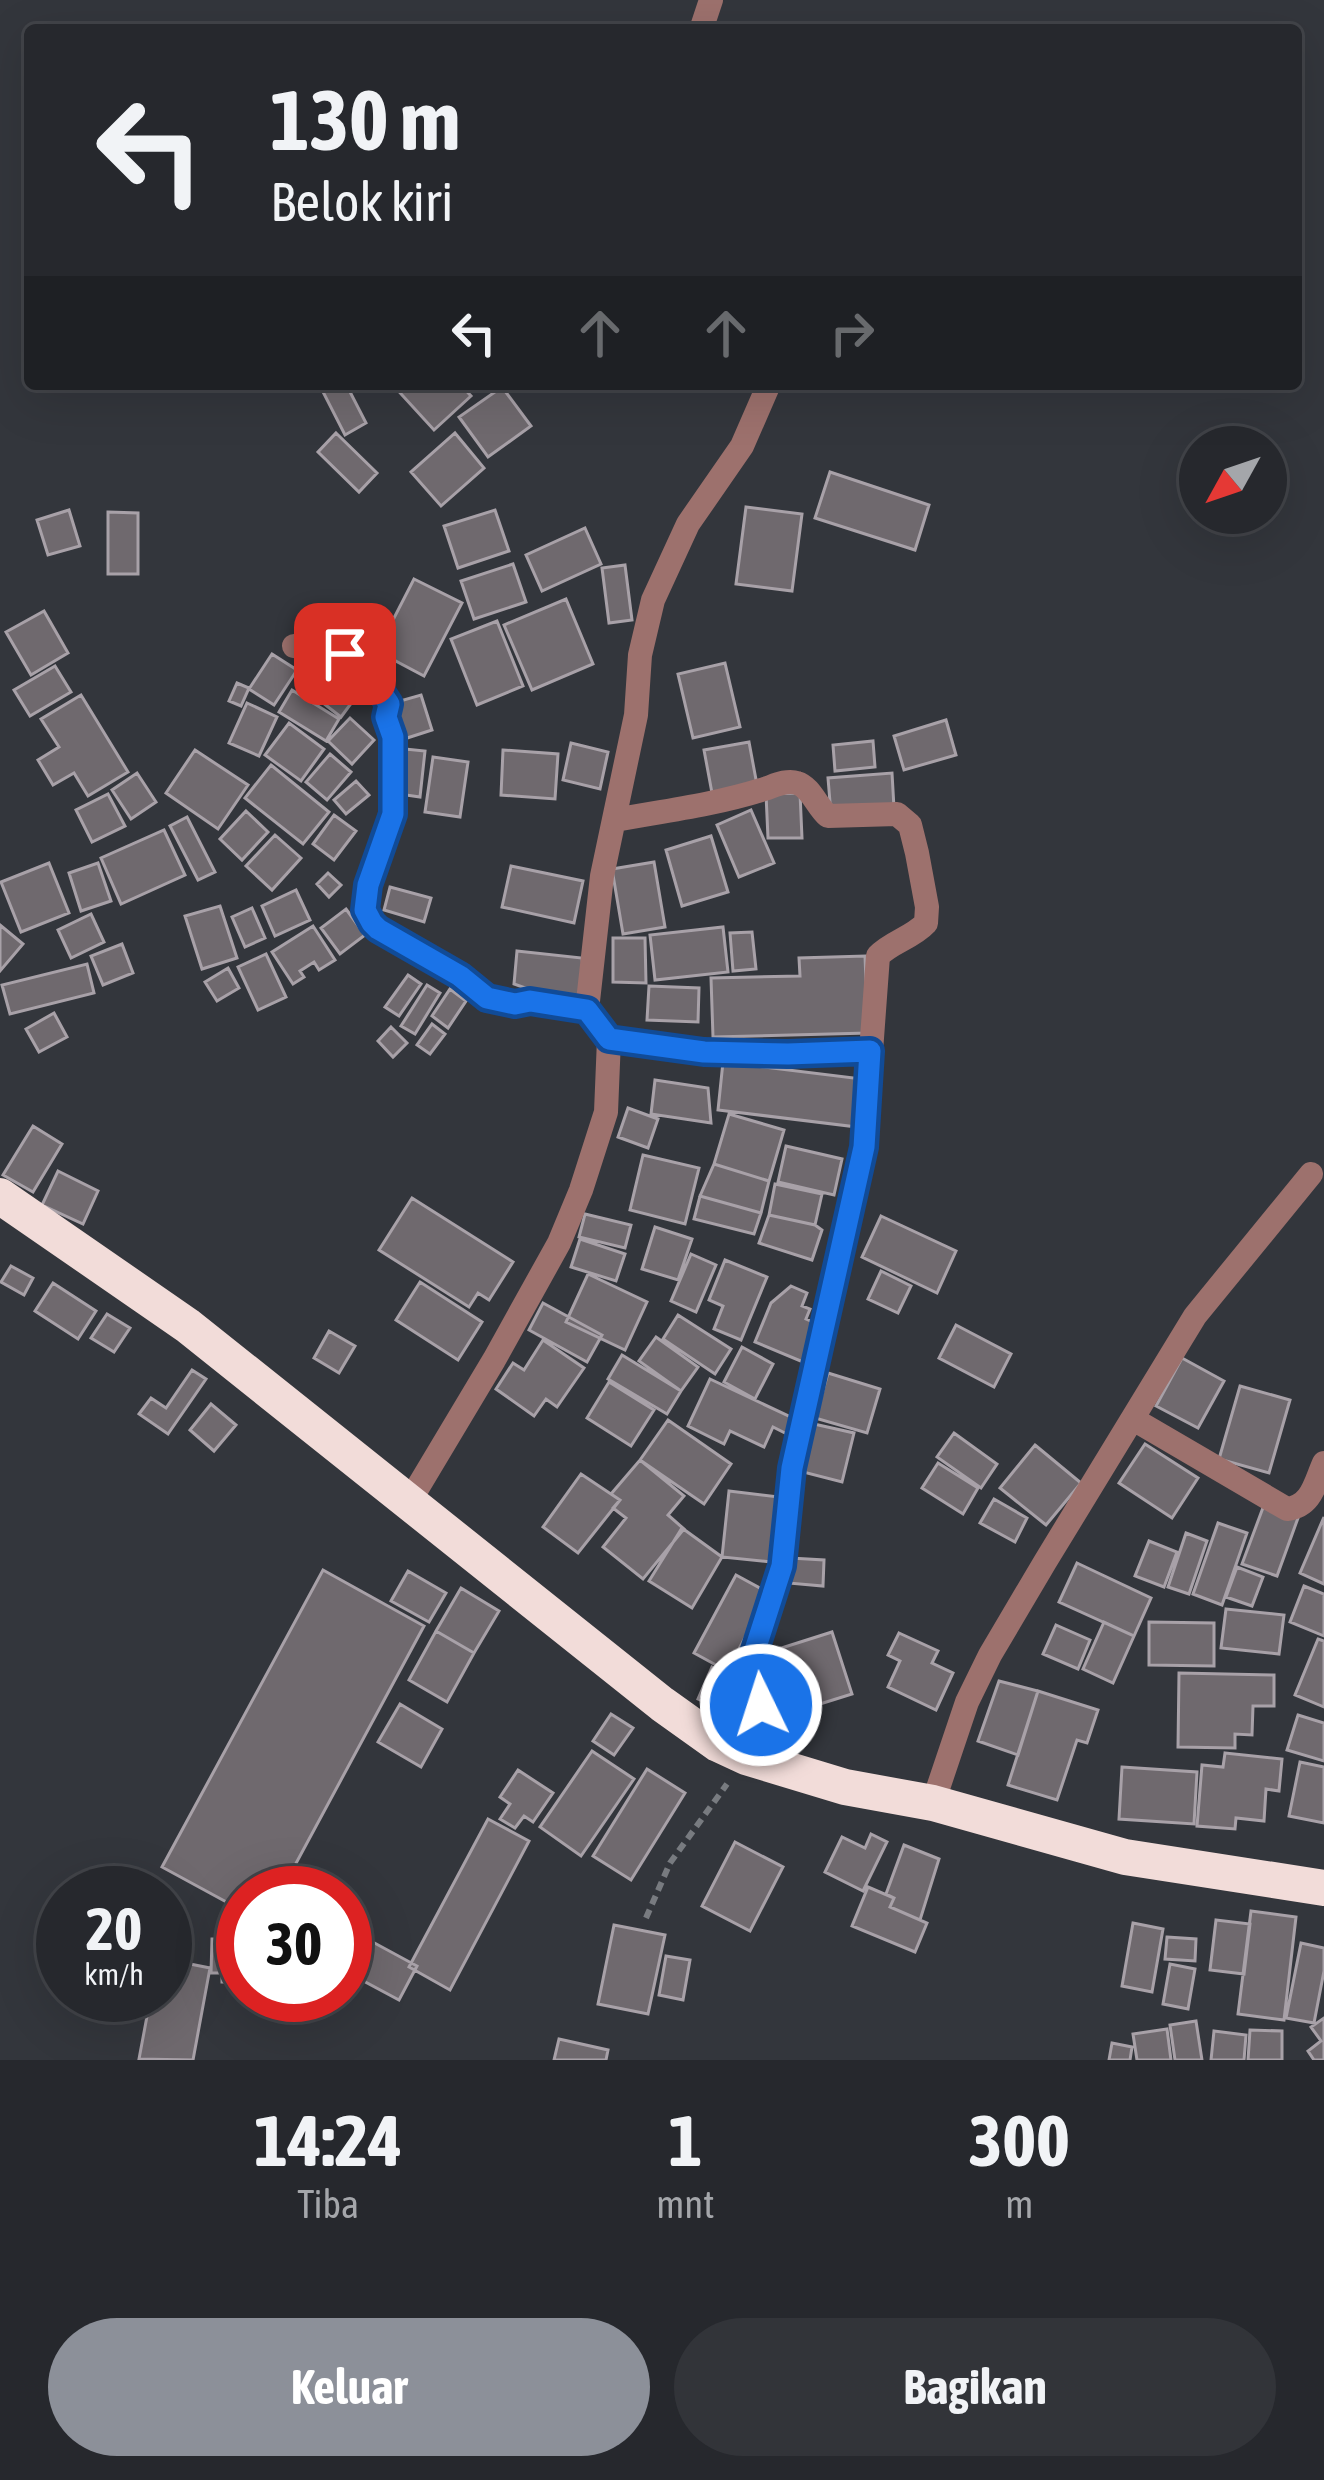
<!DOCTYPE html>
<html lang="id">
<style>
:root{--surface:#26282d;--page:#323439;--text:#f1f3f6;--muted:#a4a6aa;--line:#424449;--accent:#8c9099}
body{margin:0;font-family:"Asap Condensed",sans-serif;background:var(--page);color:var(--text);height:100vh;display:flex;flex-direction:column;font-size:45px;white-space:nowrap}
*{box-sizing:border-box;margin:0}
p{font-size:39px;color:var(--muted)}
.icon{flex:none;width:66px;height:66px;fill:none;stroke:currentColor;stroke-width:2;stroke-linecap:round;stroke-linejoin:round}
.map{position:relative;height:2060px;overflow:hidden}
.side{display:flex;flex-direction:column;background:var(--surface);flex:1}
.side>*{flex:none}
.top-card{position:absolute;left:24px;top:24px;width:1278px;height:366px;border-radius:12px;box-shadow:0 12px 48px #0002,0 0 0 3px var(--line);background:#26282d;color:var(--text);overflow:hidden}
.needle{width:78px;rotate:230deg}
.tools{position:absolute;left:1179px;top:426px;display:grid;gap:24px}
.tools a{display:grid;place-items:center;width:108px;height:108px;border-radius:50%;background:var(--surface);box-shadow:0 12px 48px #0002,0 0 0 3px var(--line);font-size:60px}
.speed{position:absolute;left:36px;top:1866px;display:flex;gap:24px;font-size:60px;font-weight:700;text-align:center}
.speed>*{display:grid;place-content:center;width:156px;height:156px;border-radius:50%;background:var(--surface);box-shadow:0 12px 48px #0002,0 0 0 3px var(--line);line-height:1}
.speed small{font-size:30px;font-weight:400}
.speed .limit{border:18px solid #d22;background:#fff;color:#111}
.pin{position:absolute;display:grid;place-items:center;width:102px;height:102px;color:#fff;margin:-51px;border-radius:24px;box-shadow:0 6px 18px #0006}
.me{position:absolute;width:132px;margin:-66px;rotate:356deg;stroke-linejoin:round;filter:drop-shadow(0 0 9px #0008)}
.turn{display:flex;align-items:center;gap:42px;height:252px;padding:0 48px;font-size:54px}
.turn .icon{width:156px;height:156px;stroke-width:2.5}
.turn b{display:block;font-size:84px;line-height:102px}
.lanes{display:flex;align-items:center;height:114px;padding:0 48px;background:#0003;justify-content:center;gap:60px;direction:ltr}
.lanes .off{opacity:.35}
.eta{display:flex;justify-content:space-evenly;align-items:center;height:204px;text-align:center}
.eta b{font-size:72px;font-weight:700;line-height:84px}
.action{display:flex;gap:24px;margin-top:auto;padding:24px 48px}
.action a{flex:1;height:138px;border-radius:72px;background:var(--accent);color:#fff;font-size:48px;font-weight:700;line-height:138px;text-align:center}
.action a+a{background:var(--page);color:var(--text)}
.map>svg:first-child{display:block}
.building{fill:#6f696e;stroke:#a8a1a8;stroke-width:3}
.lines{fill:none;stroke-linecap:round;stroke-linejoin:round}
.path{stroke:#787b80;stroke-width:6;stroke-dasharray:9 6;stroke-linecap:butt}
.street{stroke:#9d716d;stroke-width:24}
.highway{stroke:#f2dcd9;stroke-width:36}
.route-casing{stroke:#114b97;stroke-width:30}
.route{stroke:#1a73e8;stroke-width:21}
</style>
<div class="map">
<svg width="1324" height="2060" viewBox="0 0 1324 2060">
<rect width="100%" height="100%" fill="#33363c"/>
<!-- building -->
<path class="building" d="M319,384H346L366,423L345,435Z
M392,384H460L471,396L434,430Z
M502,387L531,426L488,457L459,417Z
M336,433L377,473L359,492L318,452Z
M455,433L484,468L441,506L411,472Z
M830,472L929,505L915,550L815,518Z
M746,507L802,514L792,591L736,584Z
M69,510L80,546L48,555L37,520Z
M495,510L509,551L458,568L444,526Z
M108,512L138,513V574H108Z
M585,528L601,564L542,591L526,555Z
M513,564L526,602L474,619L461,581Z
M625,565L632,620L609,623L602,568Z
M414,579L462,603L424,676L377,651Z
M566,599L593,664L532,690L504,625Z
M44,611L68,653L31,675L6,632Z
M497,621L523,686L477,705L451,639Z
M272,654L297,670L274,705L249,689Z
M326,663L361,690L341,717L305,689Z
M725,663L740,727L693,738L678,674Z
M55,666L71,692L30,716L14,690Z
M237,683L249,688L241,706L229,701Z
M292,690L339,719L326,741L279,712Z
M81,695L128,772L88,796L74,773L53,785L38,760L59,747L41,719Z
M421,695L432,730L404,739L393,703Z
M247,703L277,717L259,756L229,743Z
M350,718L374,740L352,764L328,741Z
M946,720L956,755L904,770L894,736Z
M289,723L324,749L301,781L265,755Z
M873,741L875,767L835,771L833,745Z
M749,742L757,785L712,793L704,750Z
M571,743L608,752L600,789L563,780Z
M405,749L425,751L420,797L399,794Z
M195,750L248,785L218,829L166,793Z
M503,750L558,754L555,799L501,795Z
M330,754L351,772L327,800L306,782Z
M433,757L468,762L460,817L425,812Z
M271,765L329,812L303,844L245,798Z
M137,773L156,802L131,819L112,790Z
M892,773L894,808L831,814L828,778Z
M356,781L369,795L346,814L334,800Z
M800,793L802,838H768L766,794Z
M108,794L125,826L92,842L76,810Z
M751,810L774,863L739,877L717,825Z
M246,811L268,832L242,860L220,839Z
M334,815L356,831L334,860L313,844Z
M187,817L215,872L198,880L170,826Z
M164,830L185,875L121,904L101,858Z
M275,835L301,858L272,890L246,866Z
M711,836L728,892L682,906L666,850Z
M654,862L665,927L623,934L612,869Z
M49,863L69,913L21,932L1,882Z
M98,863L111,901L81,911L69,873Z
M511,866L583,881L574,923L502,907Z
M328,873L341,885L329,897L317,884Z
M390,887L431,898L424,922L384,910Z
M296,890L310,920L275,936L262,906Z
M220,906L237,958L202,969L185,916Z
M252,908L265,938L245,947L232,917Z
M346,909L365,935L340,954L321,928Z
M91,914L104,942L71,958L58,930Z
M0,925L23,944L0,971Z
M313,926L335,960L319,970L314,962L300,971L304,977L293,984L272,952Z
M723,927L728,972L655,980L650,935Z
M752,932L756,969L733,971L730,933Z
M613,938H645L646,983L613,982Z
M122,944L133,973L103,985L91,956Z
M517,951L582,958L587,1010L514,984Z
M266,954L286,997L258,1010L238,967Z
M865,956L868,1033L713,1037L711,978L800,976L799,958Z
M87,964L94,993L10,1014L2,985Z
M228,968L239,988L217,1001L205,982Z
M408,975L421,984L399,1016L385,1007Z
M427,985L440,993L415,1034L401,1026Z
M649,986L699,988L698,1022L647,1020Z
M450,989L466,1001L448,1028L432,1016Z
M54,1013L67,1037L39,1052L26,1029Z
M432,1024L445,1034L430,1054L417,1045Z
M391,1027L407,1043L393,1057L378,1041Z
M723,1062L862,1079L857,1127L718,1110Z
M655,1080L708,1088L711,1123L651,1114Z
M628,1108L658,1119L648,1148L618,1137Z
M729,1114L784,1130L769,1181L714,1164Z
M33,1126L62,1144L33,1192L3,1175Z
M786,1146L842,1159L834,1195L778,1182Z
M643,1155L699,1168L685,1224L630,1210Z
M714,1164L769,1181L761,1213L700,1196Z
M58,1171L98,1191L83,1224L42,1205Z
M775,1184L822,1194L815,1225L769,1215Z
M700,1196L761,1213L754,1234L694,1219Z
M412,1198L513,1262L489,1300L478,1293L469,1307L379,1250Z
M585,1214L631,1225L625,1248L579,1237Z
M769,1215L815,1225L822,1230L812,1260L759,1243Z
M881,1216L956,1251L937,1293L862,1257Z
M655,1227L692,1239L678,1280L642,1269Z
M580,1239L625,1254L616,1281L571,1267Z
M691,1254L716,1265L696,1312L671,1301Z
M725,1260L767,1277L741,1340L714,1329L723,1306L709,1300Z
M11,1266L33,1278L24,1295L1,1282Z
M881,1271L911,1286L898,1313L868,1299Z
M588,1274L647,1302L625,1350L566,1322Z
M420,1282L482,1322L458,1360L396,1320Z
M53,1283L96,1311L78,1339L35,1311Z
M791,1286L807,1293L802,1306L810,1309L806,1319L818,1324L803,1362L755,1342L771,1303Z
M543,1303L602,1335L587,1362L529,1330Z
M107,1314L130,1328L114,1352L91,1338Z
M678,1315L731,1349L715,1374L663,1339Z
M956,1325L1011,1354L994,1387L939,1358Z
M329,1331L355,1346L339,1373L314,1358Z
M656,1337L698,1367L681,1391L639,1361Z
M543,1340L584,1368L557,1407L546,1399L534,1416L496,1389L513,1363L524,1370Z
M742,1347L773,1364L755,1399L724,1382Z
M622,1355L681,1391L667,1414L608,1379Z
M1182,1358L1224,1381L1198,1428L1156,1406Z
M192,1370L206,1379L168,1434L139,1414L151,1398L166,1408Z
M828,1373L880,1389L867,1433L815,1418Z
M710,1379L797,1420L789,1435L773,1427L764,1447L730,1431L724,1444L688,1426Z
M609,1382L654,1410L631,1446L587,1418Z
M1240,1386L1290,1400L1269,1473L1219,1459Z
M211,1404L236,1425L214,1451L190,1430Z
M668,1420L731,1464L704,1504L640,1460Z
M814,1424L854,1433L842,1482L803,1472Z
M954,1433L997,1464L981,1488L937,1457Z
M1145,1444L1198,1478L1172,1518L1119,1483Z
M1035,1445L1081,1483L1046,1525L1000,1488Z
M640,1460L684,1496L668,1515L684,1529L643,1579L603,1547L626,1518L613,1508L620,1500L611,1494Z
M938,1463L978,1488L963,1514L922,1488Z
M581,1474L620,1500L578,1553L543,1527Z
M729,1491L779,1497L772,1562L722,1557Z
M994,1499L1027,1518L1015,1542L980,1523Z
M1264,1505L1298,1518L1277,1576L1242,1564Z
M1324,1517V1584L1300,1573Z
M1218,1523L1247,1533L1222,1605L1193,1594Z
M682,1528L722,1557L692,1608L649,1581Z
M1186,1533L1207,1541L1189,1594L1168,1587Z
M1149,1541L1177,1552L1164,1587L1135,1576Z
M790,1558L824,1560L823,1586L788,1583Z
M1077,1563L1151,1598L1134,1636L1059,1602Z
M1237,1567L1263,1577L1252,1606L1226,1597Z
M323,1570L424,1626L280,1893H243V1911L162,1867Z
M408,1571L446,1593L429,1622L391,1601Z
M736,1575L769,1593L727,1671L694,1653Z
M1304,1586L1324,1594V1636L1290,1622Z
M461,1588L499,1611L474,1653L436,1631Z
M1226,1609L1284,1615L1279,1654L1221,1648Z
M1104,1622L1134,1636L1113,1683L1083,1669Z
M1149,1622L1214,1623V1666L1149,1665Z
M1056,1625L1090,1640L1078,1669L1043,1654Z
M436,1631L474,1653L447,1702L409,1680Z
M832,1632L852,1694L791,1713L772,1651Z
M899,1633L938,1651L932,1663L953,1673L936,1710L888,1687L900,1661L888,1655Z
M1318,1639L1324,1641V1707L1295,1695Z
M712,1667L752,1685L738,1717L698,1699Z
M1179,1673L1274,1675V1706H1253L1252,1735L1235,1734V1748L1178,1747Z
M999,1681L1038,1691L1018,1755L978,1741Z
M1038,1691L1098,1710L1087,1743L1077,1740L1057,1800L1008,1785Z
M400,1704L442,1729L421,1767L378,1742Z
M611,1714L633,1728L614,1755L593,1741Z
M1298,1715L1324,1723V1761L1287,1750Z
M592,1751L634,1779L581,1856L540,1827Z
M1225,1753L1282,1759L1279,1791L1266,1789L1264,1821L1236,1818L1235,1829L1197,1826L1202,1765L1223,1767Z
M1300,1762L1324,1767V1823L1289,1816Z
M1122,1767L1197,1772L1194,1824L1119,1819Z
M647,1769L685,1793L631,1880L593,1856Z
M518,1770L553,1793L533,1822L524,1816L515,1828L500,1819L510,1804L500,1797Z
M488,1819L529,1841L450,1990L409,1967Z
M871,1834L887,1842L863,1891L825,1872L842,1837L865,1848Z
M735,1842L783,1867L750,1931L702,1906Z
M904,1845L939,1859L920,1920L890,1907L894,1898L886,1894Z
M868,1887L894,1898L890,1907L927,1923L915,1952L852,1926Z
M1251,1911L1296,1917L1284,2020L1238,2014Z
M1216,1920L1250,1924L1244,1974L1210,1970Z
M1133,1923L1163,1929L1152,1992L1122,1986Z
M614,1925L665,1935L648,2014L598,2004Z
M345,1927L417,1966L399,2000L345,1971Z
M1167,1937L1196,1939L1195,1961L1165,1959Z
M212,1939H243V1982H222V1973H211Z
M1301,1943L1324,1948V1971L1314,2023L1286,2018Z
M666,1956L690,1960L683,2000L659,1995Z
M165,1959L210,1968L193,2060L139,2059L151,1995H165Z
M1170,1964L1195,1969L1188,2009L1163,2004Z
M1324,2018V2060H1314L1308,2051L1321,2041L1311,2027Z
M1196,2021L1202,2060H1175L1170,2025Z
M1167,2029L1171,2060H1137L1133,2034Z
M1250,2030L1282,2031V2060H1248Z
M1214,2031L1246,2035L1244,2060H1211Z
M559,2039L608,2050L606,2060H554Z
M1112,2043L1132,2047L1130,2060H1109Z"/>
<g class="lines">
<!-- path -->
<path class="path" d="M646,1918L670,1863L727,1784"/>
<!-- street -->
<path class="street" d="M701,30L711,0
M294,646L341,650L372,677L389,704C385,719 391,726 393,740C395,757 396,799 393,815C386,852 347,895 378,929L459,976L487,998L515,1004L530,1001L587,1010L609,1039L606,1112L581,1190L559,1243L494,1360L409,1502
M614,820C663,811 713,805 761,790C772,787 786,779 797,783C811,787 817,807 828,816L897,814L910,825L917,853L927,907L926,923C912,938 891,942 878,956L864,1147L792,1468L782,1566L754,1653L760,1690V1721L746,1757
M587,1010L602,876L636,715L640,655L653,600L688,524L742,446L769,384
M609,1039L704,1052L788,1055L870,1050
M1133,1419L1287,1509C1312,1506 1315,1483 1324,1463
M933,1803L967,1702L990,1655L1045,1562L1195,1316L1311,1174"/>
<!-- highway -->
<path class="highway" d="M0,1196L188,1326L662,1704L718,1744L746,1757L845,1787L933,1803L1125,1857L1324,1888"/>
</g>
<g class="lines">
<defs>
<path id="route" d="M345,654L371,676L389,704L386,717L393,737V814L368,885L365,910L372,923L378,929L460,976L487,998L515,1004L530,1001L587,1010L609,1039L704,1052L788,1054L870,1051L864,1147L792,1468L782,1566L754,1653L761,1705"/>
</defs>
<!-- route casing -->
<use href="#route" class="route-casing"/>
<!-- route -->
<use href="#route" class="route"/>
</g>
</svg>
<div class="tools">
<a><svg class="needle" viewBox="-14 -14 28 28"><path d="M0-13l5 13h-10z" fill="#e53935"/><path d="M0 13l5-13h-10z" fill="#a4a6aa"/></svg></a>
</div>
<div class="speed"><div>20<small>km/h</small></div><div class="limit">30</div></div>
<div class="pin" style="left:345px;top:654px;background:#d93025"><svg class="icon" aria-label="arrive" viewBox="0 0 24 24"><path d="M6 21V4h12l-3 4 3 4H6"/></svg></div>
<svg class="me" style="left:761px;top:1705px" viewBox="-20 -20 40 40"><circle r="17" fill="#1a73e8" stroke="#fff" stroke-width="3"/><path d="M0-11L8 9 0 5-8 9z" fill="#fff"/></svg>
<div class="top-card">
<div class="turn"><svg class="icon" aria-label="left" viewBox="0 0 24 24"><path d="M17 20v-9H6M10 6l-5 5 5 5"/></svg><div><b>130 m</b>Belok kiri</div></div>
<div class="lanes"><svg class="icon" aria-label="left" viewBox="0 0 24 24"><path d="M17 20v-9H6M10 6l-5 5 5 5"/></svg><svg class="icon off" aria-label="ahead" viewBox="0 0 24 24"><path d="M12 20V5M6 11l6-6 6 6"/></svg><svg class="icon off" aria-label="ahead" viewBox="0 0 24 24"><path d="M12 20V5M6 11l6-6 6 6"/></svg><svg class="icon off" aria-label="right" viewBox="0 0 24 24"><path d="M7 20v-9h11M14 6l5 5-5 5"/></svg></div>
</div>
</div>
<section class="side">
<div class="eta">
<div><b>14:24</b><p>Tiba</p></div>
<div><b>1</b><p>mnt</p></div>
<div><b>300</b><p>m</p></div>
</div>
<div class="action"><a>Keluar</a><a>Bagikan</a></div>
</section>
